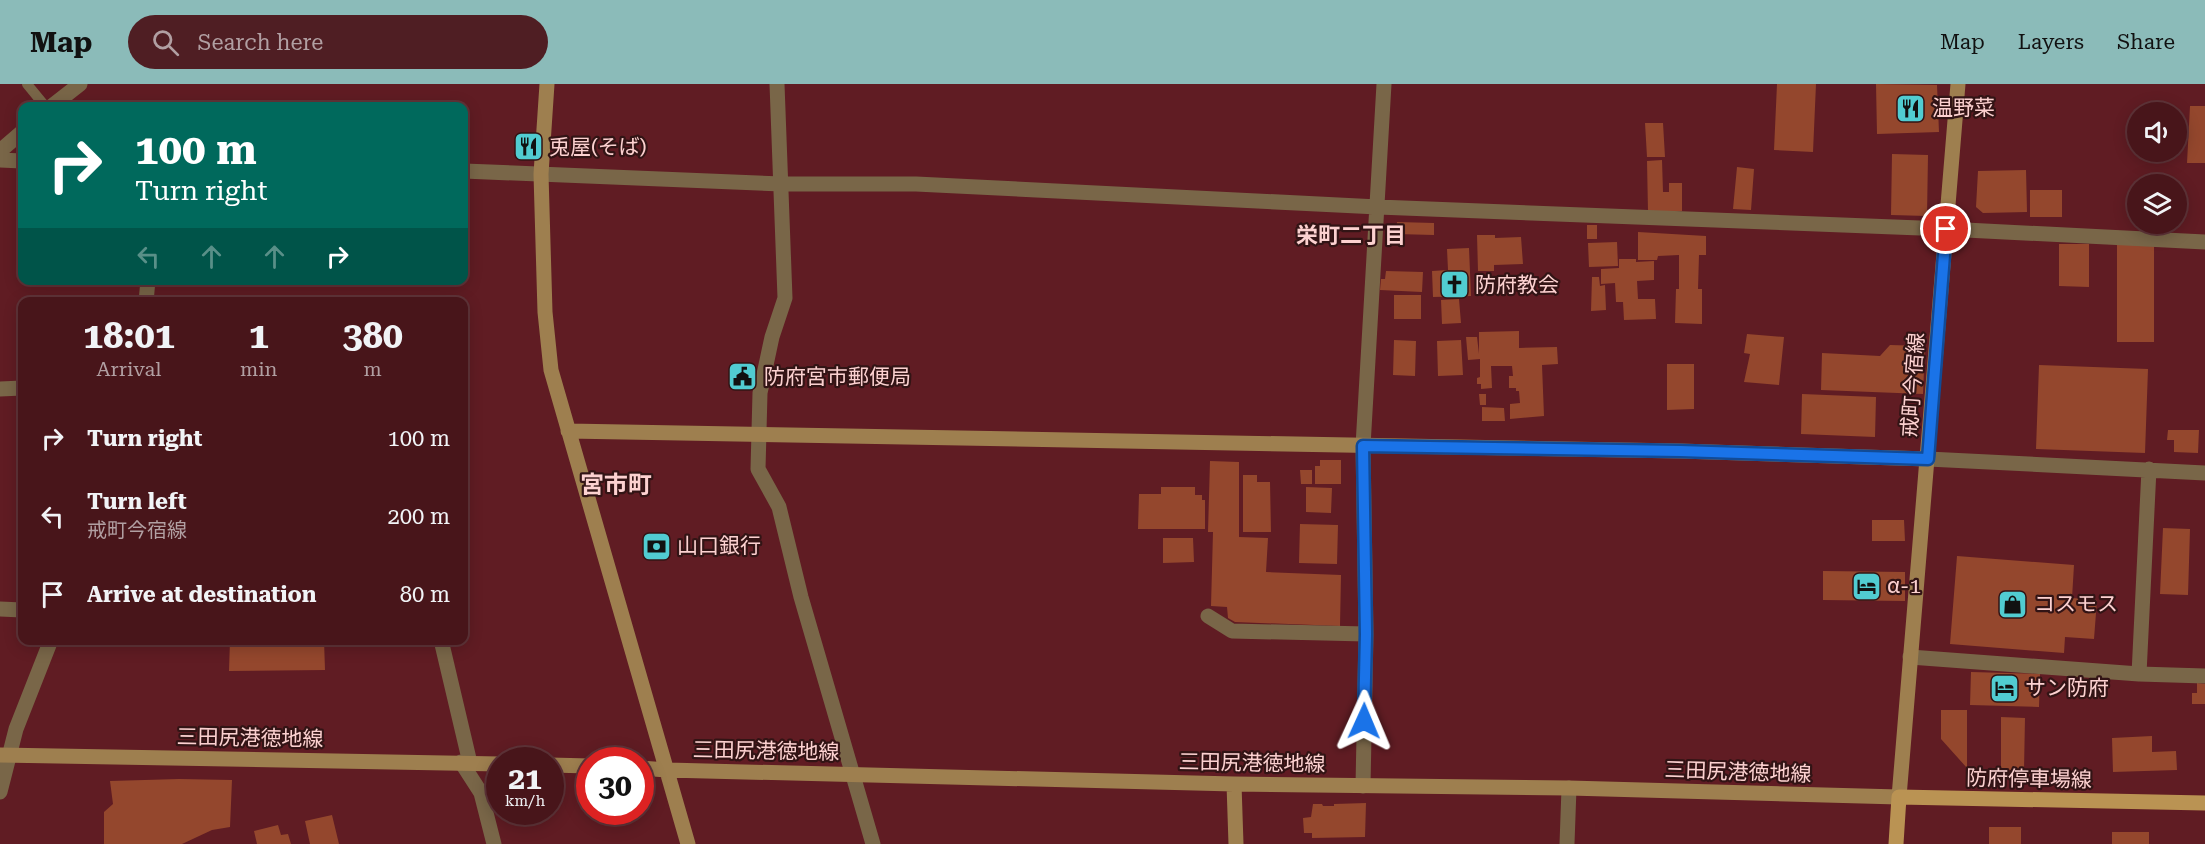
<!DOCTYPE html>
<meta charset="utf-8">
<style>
:root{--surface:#48151a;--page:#4f1e23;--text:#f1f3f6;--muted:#b19fa2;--line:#603439;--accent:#8bbbb9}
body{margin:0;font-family:"Roboto Serif","Noto Sans JP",serif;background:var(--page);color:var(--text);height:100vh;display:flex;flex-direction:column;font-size:22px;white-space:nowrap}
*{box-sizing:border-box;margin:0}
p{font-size:20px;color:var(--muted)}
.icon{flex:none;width:33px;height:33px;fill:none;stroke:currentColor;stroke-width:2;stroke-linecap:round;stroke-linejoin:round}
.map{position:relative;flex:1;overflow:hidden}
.panel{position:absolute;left:18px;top:213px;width:450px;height:348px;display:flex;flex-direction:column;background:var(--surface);border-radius:12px;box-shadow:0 3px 15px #0003,0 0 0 2px var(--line)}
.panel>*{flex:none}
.banner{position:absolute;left:18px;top:18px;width:450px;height:183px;border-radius:12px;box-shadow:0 3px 15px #0003,0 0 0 2px var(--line);background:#00695c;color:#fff;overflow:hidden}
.tools{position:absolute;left:2127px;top:18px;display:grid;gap:12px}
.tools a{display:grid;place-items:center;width:60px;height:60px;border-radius:50%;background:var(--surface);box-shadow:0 3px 15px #0003,0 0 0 2px var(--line);font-size:30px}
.speed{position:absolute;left:486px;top:663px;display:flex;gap:12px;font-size:30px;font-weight:700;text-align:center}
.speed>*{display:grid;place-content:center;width:78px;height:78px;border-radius:50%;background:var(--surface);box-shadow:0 3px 15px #0003,0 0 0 2px var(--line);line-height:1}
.speed small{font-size:15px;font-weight:400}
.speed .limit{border:9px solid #d22;background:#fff;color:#111}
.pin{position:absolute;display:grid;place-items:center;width:51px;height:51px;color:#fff;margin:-26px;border:3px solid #fff;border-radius:50%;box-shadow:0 2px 6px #0007}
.me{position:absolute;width:66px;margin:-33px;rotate:1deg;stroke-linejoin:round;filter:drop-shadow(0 0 4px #0008)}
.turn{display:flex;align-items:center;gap:21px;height:126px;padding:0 18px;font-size:27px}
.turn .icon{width:78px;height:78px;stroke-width:2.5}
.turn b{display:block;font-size:42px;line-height:51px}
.lanes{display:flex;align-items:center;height:57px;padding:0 18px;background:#0003;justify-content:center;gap:30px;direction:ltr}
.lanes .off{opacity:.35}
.eta{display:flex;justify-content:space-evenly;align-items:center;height:102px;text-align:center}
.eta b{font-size:36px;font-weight:700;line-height:42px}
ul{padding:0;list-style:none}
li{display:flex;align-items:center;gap:18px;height:78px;padding:0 18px}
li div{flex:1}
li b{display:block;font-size:22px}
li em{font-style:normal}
header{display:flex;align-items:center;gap:36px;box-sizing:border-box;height:84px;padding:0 30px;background:var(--accent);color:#111}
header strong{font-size:28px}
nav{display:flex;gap:33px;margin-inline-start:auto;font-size:21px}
.search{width:420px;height:54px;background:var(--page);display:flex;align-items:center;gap:15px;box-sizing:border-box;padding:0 21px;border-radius:33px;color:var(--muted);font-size:22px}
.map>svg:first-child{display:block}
.building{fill:#94472d}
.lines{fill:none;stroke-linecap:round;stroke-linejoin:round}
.lane{stroke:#796648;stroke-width:10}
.street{stroke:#796648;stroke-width:15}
.secondary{stroke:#9e7f4f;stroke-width:15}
.primary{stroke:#ba9353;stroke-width:15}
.route-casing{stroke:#114b97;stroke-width:15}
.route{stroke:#1a73e8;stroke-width:10}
.labels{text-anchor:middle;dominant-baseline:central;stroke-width:4.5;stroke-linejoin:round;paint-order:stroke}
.poi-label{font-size:21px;fill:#fcd1d0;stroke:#321415;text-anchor:start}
.street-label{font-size:21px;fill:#fcd1d0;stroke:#321415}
.neighbourhood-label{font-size:22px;font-weight:bold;fill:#fcd1d0;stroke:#321415}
.quarter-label{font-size:24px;font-weight:bold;fill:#fcd1d0;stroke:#321415}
</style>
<header>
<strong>Map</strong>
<div class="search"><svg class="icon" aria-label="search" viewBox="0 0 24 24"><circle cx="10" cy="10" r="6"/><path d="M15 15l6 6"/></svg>Search here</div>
<nav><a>Map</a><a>Layers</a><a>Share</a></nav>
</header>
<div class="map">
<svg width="2205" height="760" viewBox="0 0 2205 760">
<rect width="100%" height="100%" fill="#601c23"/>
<!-- building -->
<path class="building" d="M1777,0H1816L1813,68L1774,66Z
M1876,0L1937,1L1939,48L1877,50Z
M2190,22H2205V79H2187Z
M1645,39H1663L1665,73H1647Z
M1892,70L1928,71L1927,132L1891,131Z
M1662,76L1663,108H1669V99H1682V127L1648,128L1647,77Z
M1737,83L1754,85L1751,126L1733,125Z
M2026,86L2027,128L1983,129L1976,123L1978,87Z
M2030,106H2062V133H2030Z
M1397,138L1434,139V151L1396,150Z
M1587,141H1597V155H1587Z
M1638,148L1706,152V171H1699L1698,205H1702V240L1675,239L1676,205H1679V171L1658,172L1657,176H1638Z
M1477,151H1495V154L1521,153L1523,180L1494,181V187H1478Z
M2117,157H2154V258H2117Z
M1617,158L1618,182L1589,183L1588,159Z
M2059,160H2089V203L2059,202Z
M1469,164L1471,212L1433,213L1432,187L1448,186L1447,165Z
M1619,175H1636V178L1654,177V196L1637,197L1638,215H1655L1656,235L1624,236L1623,218H1616L1615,199L1601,200V185L1619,184Z
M1386,187L1423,188L1422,208L1380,206L1381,195H1385Z
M1592,193H1599L1600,202L1605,201L1606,226L1591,227Z
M1394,211H1421V235H1394Z
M1459,215L1461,239L1442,240L1441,216Z
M1519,247V264L1557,263L1558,280L1542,281L1544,332L1510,335V320L1520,319L1519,307H1516V304H1509V292H1513L1512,282H1491L1492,304L1481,305V300H1477V294L1480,293V275L1468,276L1466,253H1477L1479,270V248Z
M1747,250L1784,253L1779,301L1744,298L1750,270L1744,269Z
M1394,256L1416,257L1415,292L1393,291Z
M1461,256L1463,291L1438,292L1437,257Z
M1890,261L1925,262L1923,310L1821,306L1822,269L1880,272Z
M1667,280H1694V325L1667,326Z
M2039,281L2148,285L2145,369L2036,365Z
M1479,310H1486V321H1480Z
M1802,310L1876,313L1875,353L1801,350Z
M1482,323L1504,324L1505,337H1482Z
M2168,346H2199L2198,369L2174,368V356H2167Z
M1320,376H1341V400H1315V382H1320Z
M1210,377L1239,378V453L1268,454L1266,488L1341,491L1340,542L1235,538L1228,534L1227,523L1211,522L1213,448H1208Z
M1300,386H1312V400H1301Z
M1243,391H1257V398H1270L1271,448H1243Z
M1161,403H1195V411H1202V416H1205V445H1138L1139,410H1161Z
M1306,403L1332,404L1331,429L1306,428Z
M1872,436H1904L1905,457H1872Z
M1300,440L1338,441L1337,480L1299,479Z
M2163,444L2190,445L2188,511L2160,510Z
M1163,454H1193L1194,478L1163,479Z
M1957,472L2074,481L2072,514L2097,516L2094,555L2065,553L2064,569L1950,560Z
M1823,487L1905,488V517L1823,516Z
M230,556H324L325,586L229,587Z
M1971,588L2040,590L2039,623L1970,621Z
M2197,599L2205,600V620H2192V609H2197Z
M1941,626H1967V684L1941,655Z
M2001,633L2025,634L2024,686H2001Z
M2152,652V668L2176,667L2177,686L2113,688L2112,654Z
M179,695L232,696L230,743L212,746L182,760H104V728L113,720L110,697Z
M1366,719L1365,753L1312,754V749H1304L1303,734L1311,733L1313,720H1322L1323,722H1334V720Z
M332,731L339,760H310L305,737Z
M278,741L281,751L288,750L291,760H257L254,747Z
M1989,743H2021V760H1989Z
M2112,748H2149V760H2112Z"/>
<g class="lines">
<!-- lane -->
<path class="lane" d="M27,0L45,22"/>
<!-- street -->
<path class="street" d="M777,0L785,214L772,253L760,309L758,385L779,423L801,513L873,760
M52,22L80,0
M0,67L22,48
M0,76L22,77
M464,87L782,100H916L1378,123L1946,145L2205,158
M146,218L148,196
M0,305L22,304
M1928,375L2205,389
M0,525L22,526
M1208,532L1232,547L1366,550
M441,556L470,679
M1910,573L2139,590L2205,592
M2139,590L2149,385
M461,678L481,709L494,760
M1363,702L1366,550L1363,362L1384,0
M0,708L16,645L51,556
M1567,760L1569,704"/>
<!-- secondary -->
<path class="secondary" d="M547,0L541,90L545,228L551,286L688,760
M568,347L1680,367L1928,375
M0,671L500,680
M550,681L590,682
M640,684L667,686L1234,700L1569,704L1899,713L1958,0
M1234,700L1236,760"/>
<!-- primary -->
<path class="primary" d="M1896,760L1899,713L2205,719"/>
</g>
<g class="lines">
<defs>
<path id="route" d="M1364,637L1366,550L1363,362L1680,367L1928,375L1946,145"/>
</defs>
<!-- route casing -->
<use href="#route" class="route-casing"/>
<!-- route -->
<use href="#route" class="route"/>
</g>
<!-- icons -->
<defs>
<symbol id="restaurant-square" viewBox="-11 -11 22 22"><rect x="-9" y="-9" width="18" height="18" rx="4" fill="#51ccd1" stroke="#321415"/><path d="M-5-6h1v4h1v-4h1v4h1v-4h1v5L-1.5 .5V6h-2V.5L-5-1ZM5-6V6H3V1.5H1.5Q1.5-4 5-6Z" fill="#111"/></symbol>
<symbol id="church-square" viewBox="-11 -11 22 22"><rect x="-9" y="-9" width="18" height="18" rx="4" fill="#51ccd1" stroke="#321415"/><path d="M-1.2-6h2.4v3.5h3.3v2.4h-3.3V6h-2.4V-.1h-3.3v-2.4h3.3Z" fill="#111"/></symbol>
<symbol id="civic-square" viewBox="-11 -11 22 22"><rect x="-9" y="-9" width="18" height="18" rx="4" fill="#51ccd1" stroke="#321415"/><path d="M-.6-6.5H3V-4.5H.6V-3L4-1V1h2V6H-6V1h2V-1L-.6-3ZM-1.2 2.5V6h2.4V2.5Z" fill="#111"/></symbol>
<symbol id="bank-square" viewBox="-11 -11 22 22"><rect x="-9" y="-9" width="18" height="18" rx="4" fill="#51ccd1" stroke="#321415"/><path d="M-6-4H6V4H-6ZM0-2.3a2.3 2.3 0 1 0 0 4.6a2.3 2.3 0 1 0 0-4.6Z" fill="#111"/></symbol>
<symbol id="hotel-square" viewBox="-11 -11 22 22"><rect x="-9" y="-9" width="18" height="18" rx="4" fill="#51ccd1" stroke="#321415"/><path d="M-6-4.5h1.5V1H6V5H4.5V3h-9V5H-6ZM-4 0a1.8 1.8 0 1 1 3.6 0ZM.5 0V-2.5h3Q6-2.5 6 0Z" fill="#111"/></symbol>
<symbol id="shop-square" viewBox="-11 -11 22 22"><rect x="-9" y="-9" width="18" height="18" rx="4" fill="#51ccd1" stroke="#321415"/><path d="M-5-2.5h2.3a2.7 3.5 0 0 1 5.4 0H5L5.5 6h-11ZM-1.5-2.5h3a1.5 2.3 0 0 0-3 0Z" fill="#111"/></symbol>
</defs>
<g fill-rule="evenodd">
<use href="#restaurant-square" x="1894" y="8" width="33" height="33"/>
<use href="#restaurant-square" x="512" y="46" width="33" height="33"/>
<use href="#church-square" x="1438" y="184" width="33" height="33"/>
<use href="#civic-square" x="726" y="276" width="33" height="33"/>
<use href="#bank-square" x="640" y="446" width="33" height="33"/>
<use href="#hotel-square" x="1850" y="486" width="33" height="33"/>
<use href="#shop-square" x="1996" y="504" width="33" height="33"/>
<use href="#hotel-square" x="1988" y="588" width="33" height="33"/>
</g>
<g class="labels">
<!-- poi labels -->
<g class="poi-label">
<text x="1932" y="24">温野菜</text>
<text x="549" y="63">兎屋(そば)</text>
<text x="1475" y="201">防府教会</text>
<text x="764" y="293">防府宮市郵便局</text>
<text x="677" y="462">山口銀行</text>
<text x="1887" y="502">α-1</text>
<text x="2034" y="520">コスモス</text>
<text x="2025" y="604">サン防府</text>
</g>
<!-- street labels -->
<g class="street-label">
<text transform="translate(1913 301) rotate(-86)">戒町今宿線</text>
<text transform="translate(250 654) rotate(1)">三田尻港徳地線</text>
<text transform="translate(766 667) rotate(1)">三田尻港徳地線</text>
<text transform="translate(1252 679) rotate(1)">三田尻港徳地線</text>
<text transform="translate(1738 688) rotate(2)">三田尻港徳地線</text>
<text transform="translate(2029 695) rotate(1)">防府停車場線</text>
</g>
<!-- neighbourhood labels -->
<g class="neighbourhood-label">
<text x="1351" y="151">栄町二丁目</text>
</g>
<!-- quarter labels -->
<g class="quarter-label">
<text x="616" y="401">宮市町</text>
</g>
</g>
</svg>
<div class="tools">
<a><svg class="icon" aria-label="sound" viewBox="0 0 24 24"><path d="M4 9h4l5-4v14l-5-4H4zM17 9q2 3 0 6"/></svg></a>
<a><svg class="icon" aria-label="layers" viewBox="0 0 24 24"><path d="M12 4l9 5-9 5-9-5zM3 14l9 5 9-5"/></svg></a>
</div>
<div class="speed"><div>21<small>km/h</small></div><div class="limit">30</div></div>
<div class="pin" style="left:1946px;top:145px;background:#d93025"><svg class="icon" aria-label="arrive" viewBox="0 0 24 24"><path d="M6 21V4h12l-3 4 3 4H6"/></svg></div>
<svg class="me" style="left:1364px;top:637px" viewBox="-20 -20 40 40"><path d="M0-17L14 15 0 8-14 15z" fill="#1a73e8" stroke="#fff" stroke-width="4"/></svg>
<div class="banner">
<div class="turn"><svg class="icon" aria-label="right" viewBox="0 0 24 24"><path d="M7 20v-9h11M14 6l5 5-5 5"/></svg><div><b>100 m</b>Turn right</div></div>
<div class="lanes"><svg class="icon off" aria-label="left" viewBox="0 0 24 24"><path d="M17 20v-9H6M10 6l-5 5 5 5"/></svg><svg class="icon off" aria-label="ahead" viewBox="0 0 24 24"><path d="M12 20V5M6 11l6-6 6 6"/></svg><svg class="icon off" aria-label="ahead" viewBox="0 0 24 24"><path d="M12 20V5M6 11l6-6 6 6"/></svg><svg class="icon" aria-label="right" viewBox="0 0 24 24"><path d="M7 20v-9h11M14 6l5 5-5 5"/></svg></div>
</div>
<section class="panel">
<div class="eta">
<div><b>18:01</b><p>Arrival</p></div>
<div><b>1</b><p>min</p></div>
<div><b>380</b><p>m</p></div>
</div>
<ul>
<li><svg class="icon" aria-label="right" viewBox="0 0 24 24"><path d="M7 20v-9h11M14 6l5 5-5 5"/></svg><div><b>Turn right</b></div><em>100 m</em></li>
<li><svg class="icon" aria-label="left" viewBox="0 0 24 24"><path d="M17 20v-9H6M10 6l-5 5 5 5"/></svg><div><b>Turn left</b><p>戒町今宿線</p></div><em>200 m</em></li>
<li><svg class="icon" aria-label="arrive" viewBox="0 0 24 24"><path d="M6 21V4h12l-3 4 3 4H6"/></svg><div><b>Arrive at destination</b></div><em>80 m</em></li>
</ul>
</section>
</div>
